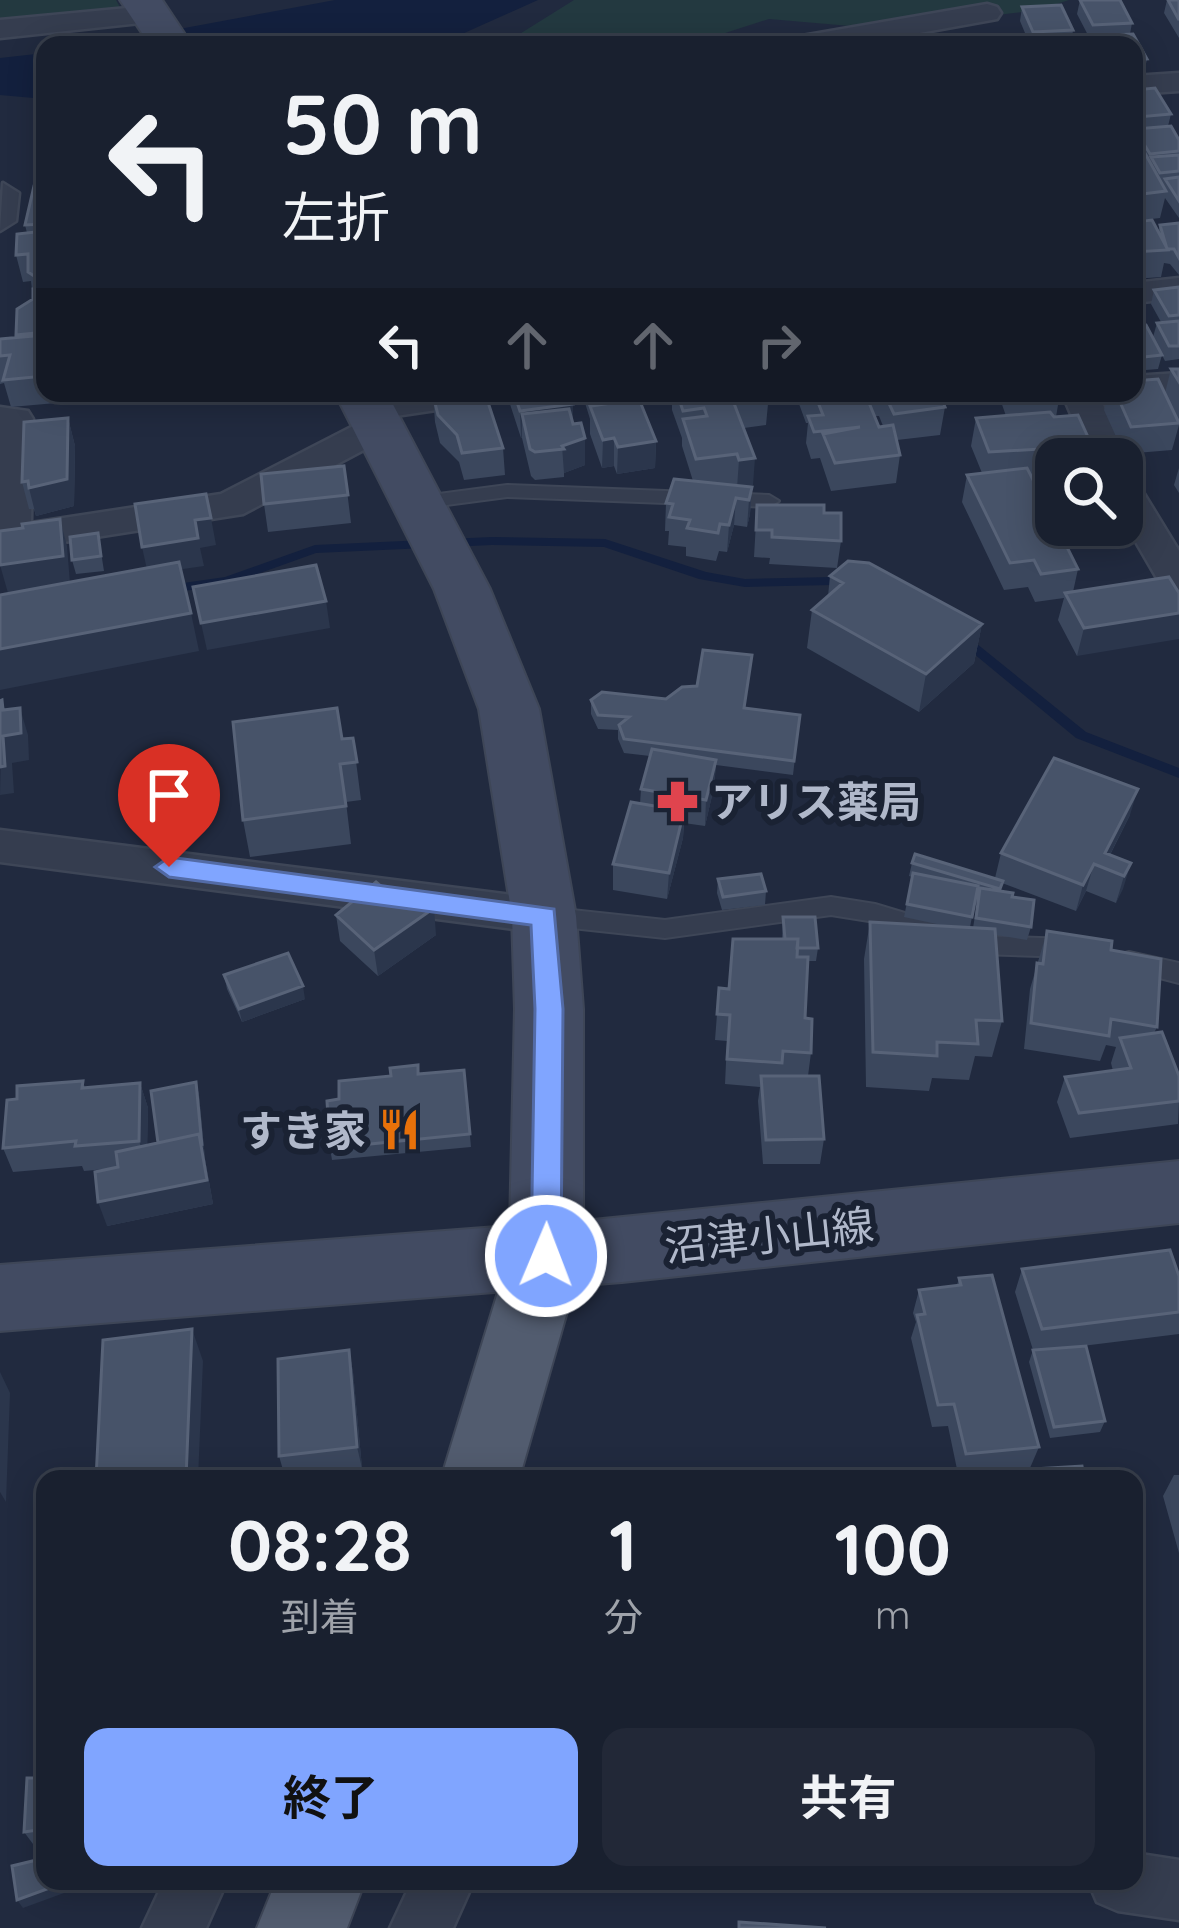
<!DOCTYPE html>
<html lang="ja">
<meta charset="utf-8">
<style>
:root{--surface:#19202f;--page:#222837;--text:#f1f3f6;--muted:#9fa3aa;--line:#373e4b;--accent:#80a5ff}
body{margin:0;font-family:Quicksand,"Noto Sans JP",sans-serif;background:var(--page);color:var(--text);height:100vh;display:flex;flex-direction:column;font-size:45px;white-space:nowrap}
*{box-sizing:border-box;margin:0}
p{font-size:39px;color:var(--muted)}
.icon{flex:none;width:66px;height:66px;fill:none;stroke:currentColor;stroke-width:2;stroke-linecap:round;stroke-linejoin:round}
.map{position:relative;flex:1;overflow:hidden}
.details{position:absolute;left:36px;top:1470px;width:1107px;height:420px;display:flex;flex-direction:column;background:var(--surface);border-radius:24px;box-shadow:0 6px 30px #0003,0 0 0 3px var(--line)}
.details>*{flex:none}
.hud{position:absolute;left:36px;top:36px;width:1107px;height:366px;border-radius:24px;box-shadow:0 6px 30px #0003,0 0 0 3px var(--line);background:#19202f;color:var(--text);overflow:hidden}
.fabs{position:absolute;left:1035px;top:438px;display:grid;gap:24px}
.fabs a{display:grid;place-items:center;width:108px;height:108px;border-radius:24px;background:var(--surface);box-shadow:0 6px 30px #0003,0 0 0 3px var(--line);font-size:60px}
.pin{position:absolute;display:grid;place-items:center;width:102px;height:102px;color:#fff;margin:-123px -51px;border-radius:50% 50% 50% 0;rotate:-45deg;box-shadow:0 0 12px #0007}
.pin .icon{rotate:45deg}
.me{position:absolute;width:132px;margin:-66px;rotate:1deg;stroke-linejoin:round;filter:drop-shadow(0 0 9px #0008)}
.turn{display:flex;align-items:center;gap:42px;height:252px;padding:0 48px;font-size:54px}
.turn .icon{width:156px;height:156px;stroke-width:2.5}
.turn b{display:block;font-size:84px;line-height:102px}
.lanes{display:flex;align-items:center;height:114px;padding:0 48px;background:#0003;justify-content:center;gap:60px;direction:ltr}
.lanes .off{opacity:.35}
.eta{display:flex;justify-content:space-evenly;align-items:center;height:204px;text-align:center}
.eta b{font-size:72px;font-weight:700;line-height:84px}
.primary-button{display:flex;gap:24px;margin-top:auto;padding:24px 48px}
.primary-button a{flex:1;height:138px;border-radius:24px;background:var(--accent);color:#111;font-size:48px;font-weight:700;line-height:138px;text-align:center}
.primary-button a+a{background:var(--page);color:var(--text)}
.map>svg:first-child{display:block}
.green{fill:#233940}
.water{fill:#13203e}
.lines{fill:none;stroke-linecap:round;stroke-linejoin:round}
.stream{fill:#13203e;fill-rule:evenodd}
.lane-casing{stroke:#3e4657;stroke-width:4}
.street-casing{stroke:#3e4657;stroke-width:5}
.secondary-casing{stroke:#3e4657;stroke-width:4}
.primary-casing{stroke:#3e4657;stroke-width:4}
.lane{fill:#353d4f;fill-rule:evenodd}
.street{fill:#353d4f;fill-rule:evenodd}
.secondary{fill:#424b62;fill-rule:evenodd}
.primary{fill:#525c6f;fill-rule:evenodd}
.wall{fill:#3b475d;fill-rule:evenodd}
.shaded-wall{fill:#2b364c}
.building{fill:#475369;stroke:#586378;stroke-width:3}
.route{fill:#80a5ff;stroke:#536ba6;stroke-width:3}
.labels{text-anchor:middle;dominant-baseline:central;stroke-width:12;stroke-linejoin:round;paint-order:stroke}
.poi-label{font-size:42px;font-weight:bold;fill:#b0b8ca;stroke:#1a2233;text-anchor:start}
.street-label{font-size:42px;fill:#b0b8ca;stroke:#1a2233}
</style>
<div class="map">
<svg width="1179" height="1928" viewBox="0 0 1179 1928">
<rect width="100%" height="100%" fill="#212a3f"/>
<!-- green -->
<path class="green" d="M0,0H116L121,9L0,26Z
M574,0H1069L1038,10L885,29L769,19L688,45H502Z"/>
<!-- water -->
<path class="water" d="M335,0H538L462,34L407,45H93Z
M45,53V99L0,95V58Z"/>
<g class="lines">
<!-- stream -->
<path class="stream" d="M492,537L605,539L706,572L745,579L833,577L851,582L852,585L846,589L833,585L745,587L699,579L604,547L492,545L316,553L227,585L169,593L163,589L169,585L225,577L315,545Z
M961,631L1086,732L1179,768V778L1076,738L956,639L954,636Z"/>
<defs>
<path id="lane" d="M507,485L769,495L779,501L769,507L507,497L416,509L406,503L416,497Z
M831,897L875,904L981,936L1072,939L1080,941L1084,948L1080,955L1072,957L981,954L875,922L831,915L665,938L544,925L532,916L544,907L665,920Z
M1129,952L1179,963V983L1121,968L1117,961L1121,954Z"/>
<path id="street" d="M987,4L997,7L1001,13L997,19L853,45H787L802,36Z
M149,6L159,9L163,15L159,21L0,38V20Z
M1179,73V91L1134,94V76Z
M3,183L19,193L16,221L0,231Z
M1179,278V298L1134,303V283Z
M1179,373V395L1134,398L1120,393H1134V376Z
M404,393H495L489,401L477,404L382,418L395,428L390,436L243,514L0,552V407L28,411L33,419L31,523L221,494L367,419L352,409L357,401Z
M1062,393H1098L1126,459L1122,465V459H1090Z
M1122,475L1135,479L1179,551V596L1165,592L1122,518Z
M0,830L544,899L560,904L566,916L560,928L544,933L0,862Z
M1134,1853L1179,1860V1920L1118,1911L1097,1902L1088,1881H1134Z
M164,1881H227L206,1928H142Z
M412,1881H474L453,1928H390Z"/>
<path id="secondary" d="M120,0H162L192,45H150Z
M335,393H387L490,589L539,709L576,916L583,1009V1221L1179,1161V1223L622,1282L0,1331V1265L510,1226L515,1009L512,916L479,709L434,589Z"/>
<path id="primary" d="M546,1224L572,1233L583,1256L519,1479H441L509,1256L520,1233Z
M276,1881H365L347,1928H257Z"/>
</defs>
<!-- lane casing -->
<use href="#lane" class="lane-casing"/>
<!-- street casing -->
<use href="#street" class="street-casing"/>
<!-- secondary casing -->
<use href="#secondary" class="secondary-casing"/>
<!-- primary casing -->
<use href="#primary" class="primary-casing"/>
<!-- lane -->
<use href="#lane" class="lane"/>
<!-- street -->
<use href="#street" class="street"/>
<!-- secondary -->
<use href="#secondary" class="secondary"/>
<!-- primary -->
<use href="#primary" class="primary"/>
</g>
<!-- wall -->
<path class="wall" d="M1080,0L1132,23L1130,34L1147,59L1144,73L1134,74V45H1091L1092,39H1090L1077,14Z
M1167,0H1179V38L1164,13Z
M1022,7L1073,30L1072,38L1080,45H1030L1020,21Z
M1134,90L1171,114L1168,126L1179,140V218L1165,198L1160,218L1134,221Z
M45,186V393H79V401L11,407L4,383L0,384V339L17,338L16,335L33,299L31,281L23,282L16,255L27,233L25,225Z
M1134,222L1158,232L1160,225L1179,223V275L1170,264L1164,263L1161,277L1134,279Z
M1179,287V359L1165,361L1153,337L1157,323L1161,322L1151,304L1154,290Z
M1134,326L1162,355L1158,369L1134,371Z
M1171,369H1179V425L1172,450L1124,454L1104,410L1108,393H1165Z
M509,393H569L573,404V424L585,465L564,473V477L535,480L531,476L522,438H521L509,401Z
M582,393H628L656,441L655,468L617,474L614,466L602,468L590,434V419Z
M672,393H778V402L768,404L766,425L744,428L753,485L746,486L752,487L750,514L747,527L734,525L727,552L719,551L716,561L686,556V547L668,545L669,531H665L666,503L693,481L682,446V438L672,410Z
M795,393H939L945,407L940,435L897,440L900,455L896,483L831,491L820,458L811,459L806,443L808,423H806ZM874,416H879L883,426L879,427Z
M998,393H1060L1056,417L1092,446L1089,459H1056V475L1032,477L1078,569L1073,592L1169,577L1077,656L1058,620L1064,598L1035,602L1028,587L1004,590L962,502L967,475L982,473L971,446L976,418L1006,416Z
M433,395L503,448L505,475L464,480L459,462L440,443L435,422Z
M68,418L75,446L74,506L36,516L34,509H29L22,482Z
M344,466L351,523L268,532L264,504Z
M1179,468V493L1174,485Z
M757,505L824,513L841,541L837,568L769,564L770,558L754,557Z
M98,533L104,571L76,574L72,560Z
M830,576L982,624L974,663L919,712L807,648L812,610L828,596Z
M666,699L800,715L793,775L716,765L714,787L705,826L684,823L683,838L667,899L613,890V864L640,804L641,789L650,756L624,753L618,739V730L598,729L591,714V700Z
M353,738L361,800L346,802L351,844L250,857L243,820L342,739Z
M1130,815L1110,855L1131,863L1116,903L1086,891L1076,911L1002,883L1000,891L1012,897L1031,927L1027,940L996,935L1002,1021L992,1057L975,1056L969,1080L932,1078L929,1091L866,1087L864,959L870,922L946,926L904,917L912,877L909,876L912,863L995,878L1001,853ZM976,897H978L973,928L970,927Z
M718,879L766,891L765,905L722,910L717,893Z
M336,915L436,935L378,976L340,941Z
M783,917L818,948L816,961H808L805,1018L811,1053L808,1076L824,1139L820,1164H763L758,1101L760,1087L725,1084L727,1041L715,1040L719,988L729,989L782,939Z
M1047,931L1111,950L1157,1027L1154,1033L1179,1101L1178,1124L1070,1138L1057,1102L1065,1077L1113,1071L1111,1063L1116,1047L1106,1045L1100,1061L1024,1049L1030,989Z
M224,975L305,999L242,1022L227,989Z
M464,1070L471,1147L332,1160L330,1148L339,1099L418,1074Z
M83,1081L85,1088L140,1083L148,1108L147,1145L158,1143L196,1082L199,1095L205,1159L213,1204L107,1226L117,1168L84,1171L82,1166L13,1172L3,1148Z
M1022,1269L1179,1276V1334L1074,1347L1105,1421L1100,1432L1050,1438L1029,1362L1033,1350L1015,1292Z
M959,1278L1039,1447L1030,1468L958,1474L948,1426L932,1427L911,1338L916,1322L913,1313L919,1290L957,1285Z
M349,1350L353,1372L362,1468L285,1477L279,1456Z
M1174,1475H1179V1553L1163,1496Z
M45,1778V1846L36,1848L24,1832Z"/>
<!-- shaded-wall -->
<path class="shaded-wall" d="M573,404V431L522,414V438H521L520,411Z
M68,418L75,446L74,506L36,516L29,488Z
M585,438V465L564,473L562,446Z
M614,438V466L602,468L603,440Z
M656,441L655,468L617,474L618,447Z
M755,458L753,485L737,488L739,460Z
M752,487L750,514L747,527L749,500Z
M736,498L734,525L727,552L729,525Z
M211,518L216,545L200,548L204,566L148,574L142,547L195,520Z
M60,519L67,546L70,584L8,593L0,565Z
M326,601L330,628L207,650L201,623Z
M191,613L199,651L0,690V649Z
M1179,613V639L1077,656L1084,628Z
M982,624L974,663L919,712L926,674Z
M2,700L11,727L20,708L28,735L29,760L12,763L14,793L0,795Z
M716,760L714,787L705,826L706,800Z
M1138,789L1130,815L1103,868L1105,853Z
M684,811L683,838L667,899L669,873Z
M1131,863L1123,889L1116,903L1124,876Z
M1094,864L1086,891L1076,911L1083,885Z
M434,908L436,935L378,976L374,950Z
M303,986L305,999L242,1022L239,1009Z
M196,1082L199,1095L205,1159L213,1204L107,1226L98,1202L199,1134Z
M140,1083L148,1108L147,1165L139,1141Z
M192,1329L203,1361L198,1479H186Z
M349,1350L353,1372L362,1468L357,1447Z
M0,1372L10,1393L6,1502L0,1492Z
M58,1881H63L64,1893L23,1908L17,1900Z"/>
<!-- building -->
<path class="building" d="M1080,0H1120L1132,23L1093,25Z
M1168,0H1179V20Z
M1061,5L1073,30L1033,32L1022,7Z
M1133,34L1147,59L1134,60V45H1098L1093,36Z
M1076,38L1080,45H1039L1036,40Z
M1155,88L1171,114L1138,117L1134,110V90Z
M1171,126L1179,140V151L1150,154L1135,129Z
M1134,146H1141L1166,191L1134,195Z
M1179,155V171L1160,173L1151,157Z
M1179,177V201L1165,179Z
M34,186H45V224L25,225Z
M1152,220L1168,250L1134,252V222Z
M1179,223V258L1174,249H1167L1160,225Z
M45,231V275L34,276L28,272V254L16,255L17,234Z
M1179,287V315L1169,316L1154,290Z
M45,288V332L16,335L17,309L33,299V289Z
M1179,321V346H1169L1157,323Z
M1146,325L1162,355L1134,358V326Z
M45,335V376L3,380L10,355L0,356V339Z
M1171,369H1179V382Z
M1158,379L1179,423L1131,427L1116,393H1134V381Z
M448,393H485L503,448L462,453L457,435L438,415L433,395Z
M514,393H569L573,404L520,411Z
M586,393H628L631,400L591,406Z
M677,393H730L755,458L739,460L737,454L696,459L683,419L707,416L704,408L683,411Z
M743,393H766L768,398L746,401Z
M808,393H865L879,427L893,425L900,455L835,463L823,434L860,427L814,432L808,416L823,415L815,395H808Z
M884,393H939L945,407L894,414Z
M1013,393H1060L1061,394L1014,397Z
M639,399L656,441L618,447L614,438L603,440L590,406Z
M569,409L573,424L581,423L585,438L562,446L564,449L535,452L530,449L522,414Z
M1050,412L1054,417L1078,415L1092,446L989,452L976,418Z
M68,418L67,479L29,488L28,481L22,482L24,422Z
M344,466L348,495L264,504L261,474Z
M1027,468L1056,525L1078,569L1041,574L1034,560L1010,563L967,475Z
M674,479L752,487L749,500L736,498L729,525L720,524L718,533L687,528L690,520L669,517L673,504L666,503Z
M206,494L211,518L195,520L198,538L142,547L135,504Z
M757,505H824V513H841V541L772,537V530H756Z
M60,519L63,556L0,565V531L23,528L22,524Z
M98,533L101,556L72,560L70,537Z
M848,561L869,563L982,624L926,674L812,610L843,583L830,576Z
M179,562L191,613L0,649V595Z
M316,565L326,601L201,623L193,587Z
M1169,577L1179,593V613L1084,628L1065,593Z
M703,650L752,655L744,708L800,715L794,761L624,739L619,725L629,717L598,715L591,700L602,692L666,699L682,687L697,686Z
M2,700L3,710L20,708L21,733L3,736L5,766L0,767V701Z
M337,708L342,739L353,738L357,762L340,764L346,806L243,820L233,722Z
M652,749L716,760L706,800L641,789Z
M1054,758L1138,789L1105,853L1131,863L1124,876L1094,864L1083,885L1001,853Z
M631,802L684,811L669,873L613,864Z
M915,854L1003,881L1000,889L912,863Z
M913,873L978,886L972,917L907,904Z
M761,874L766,891L723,897L718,879Z
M376,882L402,904L417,893L434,908L374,950L336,915Z
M980,888L1013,893L1012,897L1034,900L1031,927L976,918Z
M783,917H815L818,948H797L798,939H785Z
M870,922L995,929L1002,1021L976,1020L978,1044L937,1042V1056L873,1052Z
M1047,931L1112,941L1111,950L1161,959L1157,1027L1111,1019L1109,1036L1031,1023L1037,963L1043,964Z
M733,939H798L797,957H808L805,1018L812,1019L811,1053L783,1051L782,1063L727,1059L730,1015L717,1014L719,988L729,989Z
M288,953L303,986L239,1009L224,975Z
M1162,1032L1179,1076V1101L1079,1113L1065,1077L1131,1068L1120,1038Z
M418,1065V1074L464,1070L470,1134L330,1148L327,1101L339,1099V1081L391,1076L390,1068Z
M761,1076H819L824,1139L766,1140Z
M83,1081L82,1088L140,1083L139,1141L75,1146L76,1141L3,1148L7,1100L17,1099V1086Z
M196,1082L202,1146L199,1134L158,1143L151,1091Z
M199,1134L207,1180L98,1202L95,1172L118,1167L116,1152Z
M1170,1250L1179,1276V1312L1042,1329L1022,1269Z
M992,1275L1039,1447L966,1454L954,1404L938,1405L917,1315L925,1314L919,1290L961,1285L959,1278Z
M192,1329L186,1479H96L103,1340Z
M1086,1346L1105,1421L1054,1427L1033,1350Z
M349,1350L357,1447L279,1456L278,1359Z
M1082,1466L1084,1479H871Z
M27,1778H45V1829L24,1832Z
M45,1858V1881H58V1885L17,1900L12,1866Z
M739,1922L826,1928H739Z"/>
<!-- route -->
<path class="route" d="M169,857L554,909L563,1009L561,1256L556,1265L546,1269L535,1265L531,1256L535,1009L531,925L169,877L155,867Z"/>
<!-- icons -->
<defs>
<symbol id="pharmacy-bare" viewBox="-9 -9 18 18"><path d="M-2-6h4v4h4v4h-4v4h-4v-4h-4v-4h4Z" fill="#e0444e" stroke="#1a2233" stroke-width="2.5" paint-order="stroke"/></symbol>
<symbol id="restaurant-bare" viewBox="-9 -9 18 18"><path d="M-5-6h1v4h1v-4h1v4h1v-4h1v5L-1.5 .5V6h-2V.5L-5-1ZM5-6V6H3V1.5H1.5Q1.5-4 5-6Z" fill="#e8710a" stroke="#1a2233" stroke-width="2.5" paint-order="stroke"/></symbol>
</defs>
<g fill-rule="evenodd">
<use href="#pharmacy-bare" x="648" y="772" width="59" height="59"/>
<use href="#restaurant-bare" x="370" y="1100" width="59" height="59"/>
</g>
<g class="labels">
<!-- poi labels -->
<g class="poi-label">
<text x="711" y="801">アリス薬局</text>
<text x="366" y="1130" text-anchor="end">すき家</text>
</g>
<!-- street labels -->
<g class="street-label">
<text transform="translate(769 1235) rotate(-6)">沼津小山線</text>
</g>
</g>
</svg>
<div class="fabs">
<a><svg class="icon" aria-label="search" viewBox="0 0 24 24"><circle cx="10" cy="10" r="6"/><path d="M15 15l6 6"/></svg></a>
</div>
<div class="pin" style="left:169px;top:867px;background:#d93025"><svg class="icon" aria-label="arrive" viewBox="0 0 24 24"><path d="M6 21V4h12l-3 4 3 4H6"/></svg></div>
<svg class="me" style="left:546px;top:1256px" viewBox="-20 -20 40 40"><circle r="17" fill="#80a5ff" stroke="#fff" stroke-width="3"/><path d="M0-11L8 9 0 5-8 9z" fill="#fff"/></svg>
<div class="hud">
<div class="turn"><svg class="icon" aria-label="left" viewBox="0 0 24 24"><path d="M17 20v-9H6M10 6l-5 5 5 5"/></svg><div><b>50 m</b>左折</div></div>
<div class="lanes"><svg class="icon" aria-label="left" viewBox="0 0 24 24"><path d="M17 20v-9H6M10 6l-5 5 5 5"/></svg><svg class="icon off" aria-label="ahead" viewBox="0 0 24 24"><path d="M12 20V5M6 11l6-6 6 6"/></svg><svg class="icon off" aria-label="ahead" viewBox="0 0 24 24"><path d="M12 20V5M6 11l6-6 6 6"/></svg><svg class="icon off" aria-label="right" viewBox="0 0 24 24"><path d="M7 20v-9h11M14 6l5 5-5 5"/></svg></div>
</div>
<section class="details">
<div class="eta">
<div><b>08:28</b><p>到着</p></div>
<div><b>1</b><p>分</p></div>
<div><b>100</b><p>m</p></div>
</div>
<div class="primary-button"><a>終了</a><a>共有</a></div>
</section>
</div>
